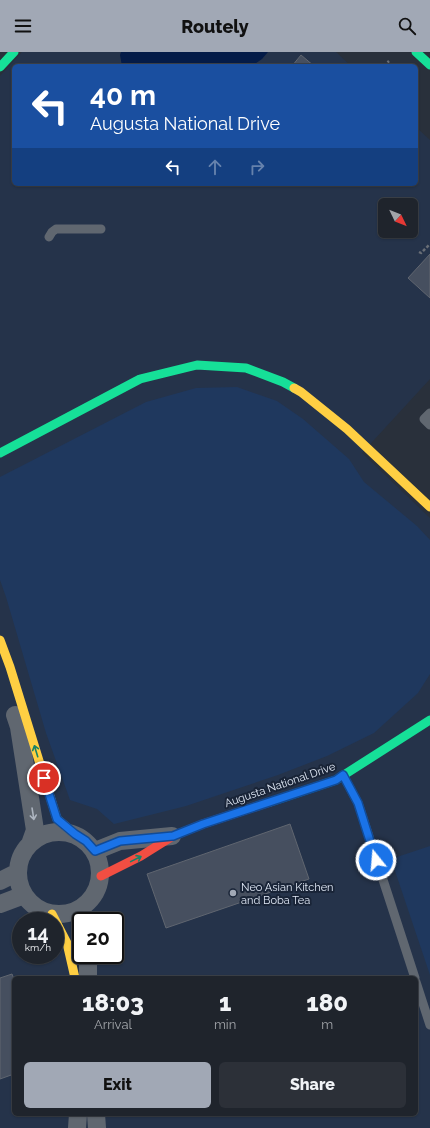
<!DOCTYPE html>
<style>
:root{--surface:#1f242c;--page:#2c3038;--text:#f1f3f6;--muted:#a1a4a9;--line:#3c4148;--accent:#a1a8b5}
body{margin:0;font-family:Raleway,sans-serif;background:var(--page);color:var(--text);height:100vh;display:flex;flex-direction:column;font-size:15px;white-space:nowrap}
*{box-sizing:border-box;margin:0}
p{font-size:13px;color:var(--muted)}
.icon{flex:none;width:22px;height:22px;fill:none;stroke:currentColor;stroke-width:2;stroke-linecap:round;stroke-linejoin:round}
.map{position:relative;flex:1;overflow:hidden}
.panel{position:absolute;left:12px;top:924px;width:406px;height:140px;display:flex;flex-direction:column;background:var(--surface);border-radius:6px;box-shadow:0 1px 3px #0004,0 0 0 1px var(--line)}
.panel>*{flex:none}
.top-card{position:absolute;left:12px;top:12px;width:406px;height:122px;border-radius:6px;box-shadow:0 1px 3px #0004,0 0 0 1px var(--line);background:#1a4fa0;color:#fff;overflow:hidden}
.needle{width:26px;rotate:133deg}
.tools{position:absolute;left:378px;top:146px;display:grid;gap:8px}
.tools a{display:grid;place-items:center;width:40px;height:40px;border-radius:6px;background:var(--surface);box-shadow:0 1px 3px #0004,0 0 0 1px var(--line);font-size:20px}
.speed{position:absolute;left:12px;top:860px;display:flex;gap:8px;font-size:20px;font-weight:700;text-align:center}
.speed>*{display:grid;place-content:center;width:52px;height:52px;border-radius:50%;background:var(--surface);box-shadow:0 1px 3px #0004,0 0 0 1px var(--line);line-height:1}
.speed small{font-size:10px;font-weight:400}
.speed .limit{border:2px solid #111;border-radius:6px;background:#fff;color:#111}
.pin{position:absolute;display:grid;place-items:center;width:34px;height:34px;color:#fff;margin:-17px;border:2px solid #fff;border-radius:50%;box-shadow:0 1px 4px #0007}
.me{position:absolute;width:44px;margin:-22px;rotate:343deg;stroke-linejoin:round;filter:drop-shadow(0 0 3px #0008)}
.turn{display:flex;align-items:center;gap:14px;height:84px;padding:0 12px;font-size:18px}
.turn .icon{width:52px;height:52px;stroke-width:2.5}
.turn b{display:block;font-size:28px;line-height:34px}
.lanes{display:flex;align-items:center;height:38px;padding:0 12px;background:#0003;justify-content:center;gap:20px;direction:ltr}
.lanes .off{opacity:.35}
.eta{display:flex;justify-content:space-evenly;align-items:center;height:68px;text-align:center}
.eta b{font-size:24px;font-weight:800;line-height:28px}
.primary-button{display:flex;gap:8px;margin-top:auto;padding:8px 12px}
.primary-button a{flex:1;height:46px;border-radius:6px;background:var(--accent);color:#111;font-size:16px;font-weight:800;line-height:46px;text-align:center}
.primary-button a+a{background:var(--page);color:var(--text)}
header{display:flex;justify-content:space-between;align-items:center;height:52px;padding:0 12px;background:var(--accent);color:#111;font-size:18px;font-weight:800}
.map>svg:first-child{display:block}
.built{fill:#25334a;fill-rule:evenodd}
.green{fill:#1f385e}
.water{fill:#041b47}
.building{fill:#464f5f;stroke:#606670}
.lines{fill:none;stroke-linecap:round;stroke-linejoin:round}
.path{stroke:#696e76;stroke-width:2.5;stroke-dasharray:3 2;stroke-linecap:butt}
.lane{stroke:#606770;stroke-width:9}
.street{stroke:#606770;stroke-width:18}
.fast{stroke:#16e098;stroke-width:9}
.slow{stroke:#ffcf43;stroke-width:9}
.jam{stroke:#f24e42;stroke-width:9}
.oneway{stroke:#188268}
.oneway2{stroke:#adb5c0}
.route-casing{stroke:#114b97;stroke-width:10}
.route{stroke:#1a73e8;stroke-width:7}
.poi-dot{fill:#a1a8b5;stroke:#192437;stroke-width:1.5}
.labels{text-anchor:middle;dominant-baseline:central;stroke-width:4;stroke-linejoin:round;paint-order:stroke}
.street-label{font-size:11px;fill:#e1e9f6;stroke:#192437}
.poi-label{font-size:11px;fill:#e1e9f6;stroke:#192437;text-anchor:start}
</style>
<header><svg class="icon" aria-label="menu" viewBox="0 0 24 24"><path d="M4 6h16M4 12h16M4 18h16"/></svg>Routely<svg class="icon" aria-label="search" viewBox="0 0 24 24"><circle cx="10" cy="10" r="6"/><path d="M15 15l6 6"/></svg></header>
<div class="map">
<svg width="430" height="1076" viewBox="0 0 430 1076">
<rect width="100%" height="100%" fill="#29303b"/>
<!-- built -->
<path class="built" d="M22,0H336L351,14H14V132H416V75L430,88V327L362,401L430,466V1076H0V24ZM385,153H411V179H385ZM21,869H55V903H21ZM81,869H115V903H81ZM14,926H416V1062H14Z"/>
<!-- green -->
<path class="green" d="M237,335L277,349L303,367L349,407L364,430L417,474L430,488V622L418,641L374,681L327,704L278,723L186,754L114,772L97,757L70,748L46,681L6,545L0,528V425L146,350L196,336Z
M430,794V923L391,807Z"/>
<!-- water -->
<path class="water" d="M121,0H268L262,7L252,14H122L120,3Z"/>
<!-- building -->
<path class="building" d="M301,3L314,14H292Z
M430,202V246L408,226Z
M290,772L309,827L166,876L147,822Z
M12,922L14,927V1022L0,1027V926Z"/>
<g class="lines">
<!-- path -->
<path class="path" d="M384,14L389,9
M419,200L421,201L430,192"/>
<!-- lane -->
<path class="lane" d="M49,185L52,180L56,177H101
M430,361L424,367L430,373
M343,723L358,751L415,926
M416,930L430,973"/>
<!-- street -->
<path class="street" d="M15,663L19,675L35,778L30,792
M18 821a41 41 0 1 1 82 0a41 41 0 1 1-82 0Z
M95,799L120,789L172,784
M0,829L18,820
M0,852L24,843
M88,903V926
M96,1062L97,1076
M77,1076L78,1062"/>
<!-- fast -->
<path class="fast" d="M416,0L430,13
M0,15L14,0
M0,401L140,327L197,313L246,316L283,330L294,336
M270,750L336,728L430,668"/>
<!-- slow -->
<path class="slow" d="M294,336L301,340L347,377L430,455
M0,588L10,615L57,767L75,782
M52,862L67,891L75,926"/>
<!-- jam -->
<path class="jam" d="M101,824L141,804L173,784L203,772L270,750"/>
</g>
<!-- one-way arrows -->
<defs><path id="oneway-shaft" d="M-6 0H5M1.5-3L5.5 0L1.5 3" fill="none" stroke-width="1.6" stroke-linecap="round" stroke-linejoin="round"/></defs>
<g class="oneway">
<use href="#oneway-shaft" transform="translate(36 699) rotate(-107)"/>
<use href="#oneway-shaft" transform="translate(136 807) rotate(-26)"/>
</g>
<use class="oneway2" href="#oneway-shaft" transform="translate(33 762) rotate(81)"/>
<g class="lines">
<defs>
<path id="route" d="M44,726L57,767L75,782L86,789L95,799L120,789L173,784L203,772L336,728L343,723L358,751L376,808"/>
</defs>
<!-- route casing -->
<use href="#route" class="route-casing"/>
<!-- route -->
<use href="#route" class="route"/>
</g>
<!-- markers -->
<circle class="poi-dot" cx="233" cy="841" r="4"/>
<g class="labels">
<!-- street labels -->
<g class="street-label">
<text transform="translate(280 733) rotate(-19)">Augusta National Drive</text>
</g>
<!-- poi labels -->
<g class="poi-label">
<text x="241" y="835">Neo Asian Kitchen<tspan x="241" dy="13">and Boba Tea</tspan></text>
</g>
</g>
</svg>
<div class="tools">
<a><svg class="needle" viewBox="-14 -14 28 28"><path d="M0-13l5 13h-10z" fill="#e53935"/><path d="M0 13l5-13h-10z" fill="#a1a4a9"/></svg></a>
</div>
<div class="speed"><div>14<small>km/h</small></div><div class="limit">20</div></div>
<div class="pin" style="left:44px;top:726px;background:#d93025"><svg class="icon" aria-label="arrive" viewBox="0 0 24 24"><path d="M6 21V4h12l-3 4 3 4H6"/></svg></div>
<svg class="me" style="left:376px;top:808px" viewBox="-20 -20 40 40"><circle r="17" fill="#1a73e8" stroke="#fff" stroke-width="3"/><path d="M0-11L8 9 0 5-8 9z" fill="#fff"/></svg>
<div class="top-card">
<div class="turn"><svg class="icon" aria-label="left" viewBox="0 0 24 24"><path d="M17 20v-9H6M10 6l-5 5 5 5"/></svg><div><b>40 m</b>Augusta National Drive</div></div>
<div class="lanes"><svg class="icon" aria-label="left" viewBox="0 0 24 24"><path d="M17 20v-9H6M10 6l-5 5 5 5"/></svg><svg class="icon off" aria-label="ahead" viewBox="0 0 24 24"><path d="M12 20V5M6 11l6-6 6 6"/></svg><svg class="icon off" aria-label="right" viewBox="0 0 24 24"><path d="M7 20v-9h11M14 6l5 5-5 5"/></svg></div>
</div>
<section class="panel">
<div class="eta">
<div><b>18:03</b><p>Arrival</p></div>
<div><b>1</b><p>min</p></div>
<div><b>180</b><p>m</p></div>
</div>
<div class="primary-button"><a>Exit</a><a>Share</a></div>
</section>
</div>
